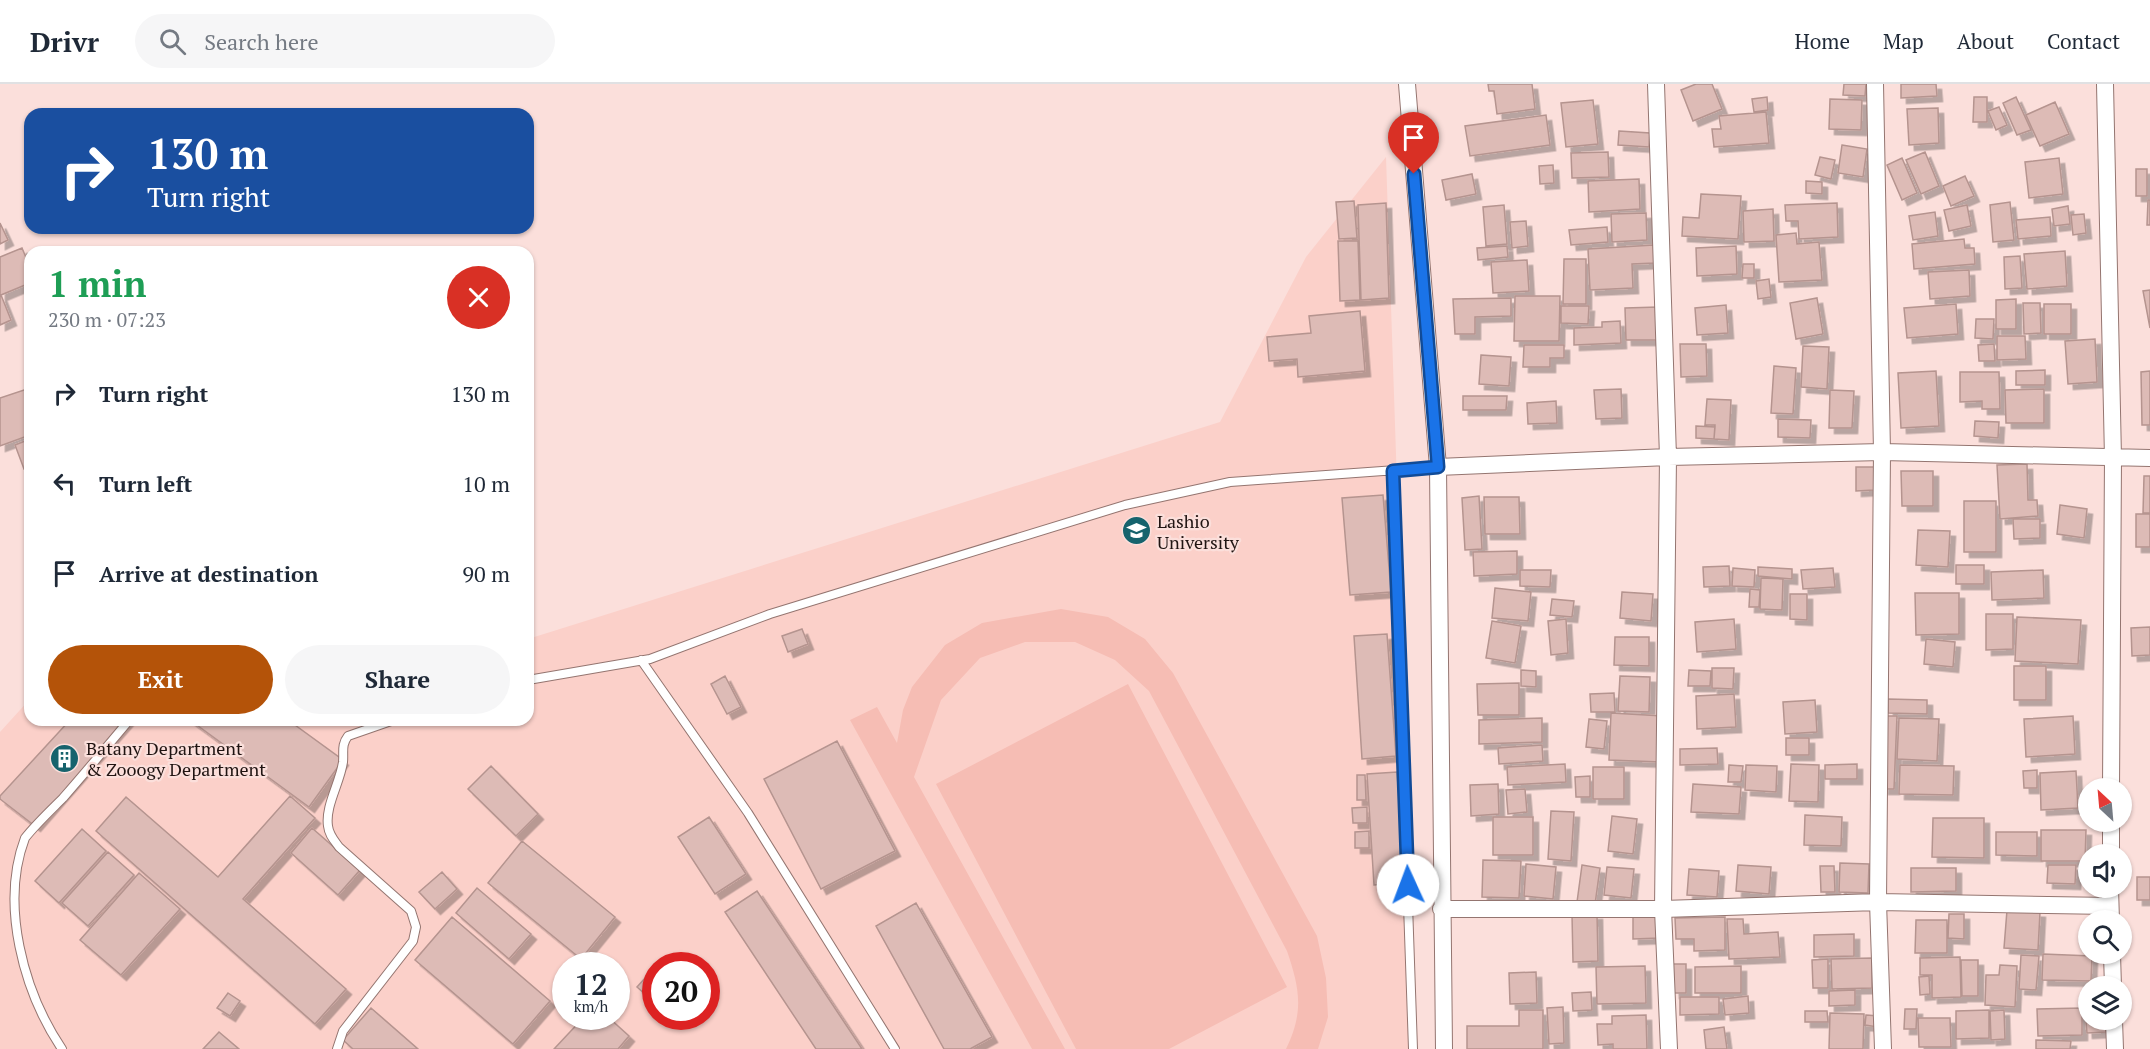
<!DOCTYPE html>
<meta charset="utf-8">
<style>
:root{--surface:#fff;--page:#f6f6f7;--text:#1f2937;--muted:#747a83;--line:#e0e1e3;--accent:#b45309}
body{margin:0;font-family:"PT Serif",serif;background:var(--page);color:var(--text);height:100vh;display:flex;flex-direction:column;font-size:22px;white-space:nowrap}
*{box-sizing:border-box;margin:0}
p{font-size:20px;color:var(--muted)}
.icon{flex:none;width:33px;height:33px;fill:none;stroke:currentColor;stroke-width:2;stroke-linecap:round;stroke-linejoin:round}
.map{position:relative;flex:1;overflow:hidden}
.drawer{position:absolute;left:24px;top:162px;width:510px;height:480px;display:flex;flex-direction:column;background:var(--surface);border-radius:18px;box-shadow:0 2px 4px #0004}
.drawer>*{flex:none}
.hud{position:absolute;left:24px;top:24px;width:510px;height:126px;border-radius:18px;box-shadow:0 2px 4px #0004;background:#1a4fa0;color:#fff;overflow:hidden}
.needle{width:39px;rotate:334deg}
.tools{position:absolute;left:2078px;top:694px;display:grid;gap:12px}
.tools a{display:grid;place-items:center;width:54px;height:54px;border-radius:50%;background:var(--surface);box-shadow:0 2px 4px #0004;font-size:30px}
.speed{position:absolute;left:552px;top:868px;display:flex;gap:12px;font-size:30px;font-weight:700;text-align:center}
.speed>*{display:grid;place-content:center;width:78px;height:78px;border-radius:50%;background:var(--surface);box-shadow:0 2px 4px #0004;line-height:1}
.speed small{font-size:15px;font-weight:400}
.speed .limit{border:9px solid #d22;background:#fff;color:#111}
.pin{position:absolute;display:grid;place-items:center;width:51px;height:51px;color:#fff;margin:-62px -26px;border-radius:50% 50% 50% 0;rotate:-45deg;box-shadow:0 0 6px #0007}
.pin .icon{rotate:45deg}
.me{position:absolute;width:66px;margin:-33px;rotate:358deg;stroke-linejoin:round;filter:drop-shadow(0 0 4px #0008)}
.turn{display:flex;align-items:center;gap:21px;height:126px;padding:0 24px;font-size:27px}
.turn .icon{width:78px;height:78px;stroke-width:2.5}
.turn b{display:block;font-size:42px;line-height:51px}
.round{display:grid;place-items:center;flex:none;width:63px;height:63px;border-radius:32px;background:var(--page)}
.overview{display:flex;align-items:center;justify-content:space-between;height:102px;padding:0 24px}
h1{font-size:36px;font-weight:800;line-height:45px;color:#1e9e55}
.cta{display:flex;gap:12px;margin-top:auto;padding:12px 24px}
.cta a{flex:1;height:69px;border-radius:36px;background:var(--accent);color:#fff;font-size:24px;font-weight:800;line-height:69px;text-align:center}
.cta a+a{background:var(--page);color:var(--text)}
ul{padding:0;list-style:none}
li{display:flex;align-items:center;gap:18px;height:90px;padding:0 24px}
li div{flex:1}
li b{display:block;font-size:22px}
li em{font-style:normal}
header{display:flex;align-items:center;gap:36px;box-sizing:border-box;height:84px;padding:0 30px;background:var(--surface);border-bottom:2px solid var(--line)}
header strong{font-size:28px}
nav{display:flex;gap:33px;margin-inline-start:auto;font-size:21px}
.search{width:420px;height:54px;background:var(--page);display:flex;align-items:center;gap:15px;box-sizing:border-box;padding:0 21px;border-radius:33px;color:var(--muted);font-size:22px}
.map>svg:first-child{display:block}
.built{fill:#fbd0c9;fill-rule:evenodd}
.green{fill:#f6bdb4}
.building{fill:#ddbbb6;stroke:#b5948f;stroke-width:1.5;filter:url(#shadow)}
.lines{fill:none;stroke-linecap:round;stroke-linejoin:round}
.service-casing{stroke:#947570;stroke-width:10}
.minor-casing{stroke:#947570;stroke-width:18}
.service{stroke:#fff;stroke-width:8}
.minor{stroke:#fff;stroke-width:16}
.route-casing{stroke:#114b97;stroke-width:15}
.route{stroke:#1a73e8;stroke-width:10}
.labels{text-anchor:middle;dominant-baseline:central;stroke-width:4.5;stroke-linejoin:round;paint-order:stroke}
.poi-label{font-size:18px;fill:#201412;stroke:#fbdfdb;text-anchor:start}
</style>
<header>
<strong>Drivr</strong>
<div class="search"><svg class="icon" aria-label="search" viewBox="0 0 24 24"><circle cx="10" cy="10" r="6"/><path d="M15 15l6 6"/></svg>Search here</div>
<nav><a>Home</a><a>Map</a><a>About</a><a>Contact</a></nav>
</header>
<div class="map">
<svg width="2150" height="965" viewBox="0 0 2150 965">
<defs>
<filter id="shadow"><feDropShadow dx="5.5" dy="5.5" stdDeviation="0" flood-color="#0004"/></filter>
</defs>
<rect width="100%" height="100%" fill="#fbdfdb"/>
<!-- built -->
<path class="built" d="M1386,73L1416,965H0V648L30,615V636H528V555L1220,338L1306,173ZM566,882H616V933H566ZM656,882H706V933H656Z"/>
<!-- green -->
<path class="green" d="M1061,525L1108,533L1145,555L1173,589L1317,852L1326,894L1328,933L1318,965H1286C1304,928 1300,905 1287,867L1149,607L1115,576L1075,558H1025L980,574L941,616L914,693L1065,965H1032L850,636L877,623L897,659L903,626L912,603L945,561L982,539Z
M1128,600L1287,903L1169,965H1076L936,700Z"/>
<!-- building -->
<path class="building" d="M1488,0H1532L1535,25L1497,30L1494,7H1489Z
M1696,0H1712L1722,25L1693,37L1681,6Z
M1844,0H1866L1865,12L1843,11Z
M1901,0H1936L1937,12L1901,14Z
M1767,13L1768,26L1754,28L1752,15Z
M1974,13H1987V38H1973Z
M2016,13L2031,46L2017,51L2003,19Z
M1830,15L1862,16L1861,46L1829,45Z
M1593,16L1598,60L1566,63L1561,19Z
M2055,18L2069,50L2040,62L2026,31Z
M1999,23L2007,41L1996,46L1988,27Z
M1938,24L1939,59L1909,61L1907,25Z
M1766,28L1769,59L1714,63L1712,45H1721L1719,32Z
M1546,31L1550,61L1470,72L1465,42Z
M1619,47L1650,49L1649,63L1618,61Z
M1842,61L1867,65L1863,93L1838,89Z
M1608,68L1609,93L1572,94L1571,69Z
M1925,68L1939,102L1921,110L1906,76Z
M1820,73L1835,76L1831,95L1815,91Z
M1902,74L1917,109L1902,116L1887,81Z
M2059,74L2063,110L2029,114L2025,78Z
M1553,81L1554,99L1540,100L1539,82Z
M2136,85H2147V112H2136Z
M1472,90L1476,110L1446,116L1442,96Z
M1965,92L1974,112L1951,122L1943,102Z
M1639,95L1640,125L1589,128L1588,97Z
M1806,97L1822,98V110L1806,109Z
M1701,110L1741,112L1738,155L1682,152L1683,133L1699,134Z
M2148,116H2150V141H2147Z
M1354,117L1357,154L1339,155L1336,118Z
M2010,118L2014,156L1993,158L1990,121Z
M1386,119L1389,214L1361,216L1358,121Z
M1837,119L1838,153L1799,155L1798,137H1786L1785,121Z
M1504,121L1507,160L1486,162L1483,123Z
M1967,121L1971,142L1949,147L1944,126Z
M2068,122L2070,140L2054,142L2052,125Z
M1773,125L1774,157L1744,158L1743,127Z
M1935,128L1938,152L1913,156L1909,132Z
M1646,129L1647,156L1612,158L1611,130Z
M2084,130L2086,149L2073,151L2071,131Z
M2050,133L2051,152L2018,155L2016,136Z
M1526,137L1528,162L1512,164L1510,138Z
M0,139L8,156L0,160Z
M1607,143L1608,158L1571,161L1569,146Z
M1796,149L1797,160L1819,158L1822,196L1779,198L1776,151Z
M1964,155L1965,164H1974L1975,180L1914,185L1912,160Z
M1338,157H1358L1360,216L1340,217Z
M1654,161L1655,179L1632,180L1633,204L1590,206L1588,165Z
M1507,162L1508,173L1478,176L1477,164Z
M1736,162L1737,190L1697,192L1696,164Z
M22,164L30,183V199L1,211L11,236L0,241V173Z
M2065,167L2067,202L2027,205L2024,170Z
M2020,172L2022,204L2005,205L2004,173Z
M1564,175H1586V220H1563Z
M1527,176L1529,207L1493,209L1491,178Z
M1743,180H1754V194H1742Z
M1969,186L1970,212L1930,215L1928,188Z
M1769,195L1771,213L1758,215L1756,197Z
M2150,206V244L2143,207Z
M1515,212H1560L1559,257H1514Z
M1511,214V232L1475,233V250H1455L1453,215Z
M1817,214L1823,250L1796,255L1790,219Z
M2016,215V245H1996V216Z
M2023,219H2040L2041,249L2024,250Z
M1956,220L1958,250L1907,254L1904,224Z
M2044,220H2071V250H2044Z
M1726,221L1728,249L1697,251L1695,224Z
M1561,222H1589L1588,240L1561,239Z
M1658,223V256H1626L1625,224Z
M1360,227L1365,287L1298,293L1297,275L1269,277L1267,253L1311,249L1309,232Z
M1976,235H1994L1993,255L1975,254Z
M1620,237L1621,259L1574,261V244L1602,243V238Z
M1997,252H2025L2026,275L1997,276Z
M2095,255L2097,298L2068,300L2065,257Z
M1680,260H1706L1707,292L1681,293Z
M1994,260L1995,277H1979L1978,261Z
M1524,261H1564V274H1550V283H1523Z
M1803,262L1829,263L1827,305L1801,303Z
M1481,271L1511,273L1509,302L1479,300Z
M1774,282L1796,284L1793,330L1771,329Z
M2045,286V301H2016V287Z
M1936,287L1939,342L1901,344L1898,289Z
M2150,287V341H2142L2141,288Z
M1960,288H1999L2000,325H1982V317L1960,318Z
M30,304V351L0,362V314Z
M1621,305L1622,334L1596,335L1594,306Z
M2044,305V339H2006L2005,306Z
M1830,306L1854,307L1852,344H1829Z
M1463,312H1507L1506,326H1463Z
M1707,315L1731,316L1729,356L1714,355L1715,341H1705Z
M1556,317L1557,339L1528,340L1527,319Z
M1778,335L1811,336L1810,354L1778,353Z
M1975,337L1999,338L1998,354L1974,352Z
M1696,342L1715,343L1714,355L1696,354Z
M30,355V382L24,385L15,361Z
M2027,380L2028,416H2037L2038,432L2000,435L1997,381Z
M1856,383H1874V406L1856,407Z
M1901,387H1933V422H1902Z
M2144,392H2150V429H2143Z
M1383,411L1391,508L1350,511L1342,414Z
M1479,412L1482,465L1465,466L1462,414Z
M1484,413H1519L1520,450H1485Z
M1964,417H1996V468H1964Z
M2060,421L2087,425L2084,454L2057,450Z
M2136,430H2150V463H2136Z
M2013,435H2040V454L2014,455Z
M1918,446L1950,447L1948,483L1916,481Z
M1517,467V490L1474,492L1473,468Z
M1956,481H1984V500H1956Z
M1729,482L1730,502L1704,503L1703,483Z
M1758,483L1792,485V495L1758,492Z
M1733,484L1755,486L1754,503L1732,502Z
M1833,484L1835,503L1803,505L1801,486Z
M1520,486H1551L1550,503L1520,502Z
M2043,486L2044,514L1992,516L1991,488Z
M1761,494L1783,495L1782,526L1760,525Z
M1495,504L1531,508L1528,537L1492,534Z
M1750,505L1760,506L1759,523H1749Z
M1622,508L1653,510L1651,537L1620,534Z
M1915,509H1959V550L1916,551Z
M1790,510H1807V536L1790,535Z
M1552,515L1574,517L1572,533L1550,531Z
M1986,530H2013V565L1986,566Z
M2017,533L2081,536L2078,580L2015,577Z
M1566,535L1568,569L1551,571L1548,537Z
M1734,535L1736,565L1697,568L1695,538Z
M1492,537L1521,542L1515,579L1486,574Z
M2150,543V571L2132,572L2131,544Z
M802,545L808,560L788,568L782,552Z
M1387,550L1396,672L1362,675L1354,552Z
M1615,553H1649V582L1614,581Z
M1926,555L1955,558L1953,583L1924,580Z
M2014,582H2046V616H2014Z
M1712,584H1734L1733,605L1712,604Z
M1521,586L1536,587V603L1521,602Z
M1689,586L1711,587L1710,602H1688Z
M725,592L741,623L727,630L711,600Z
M1620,592L1650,593L1649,628L1618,627Z
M1519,599V631H1478L1477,600Z
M1614,609L1615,628H1591L1590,610Z
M1734,610L1736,643L1697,645L1696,612Z
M1888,615L1927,616V630L1888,629Z
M1815,616L1817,648L1785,650L1783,618Z
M1611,629L1663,632L1661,678L1609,676Z
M1886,632H1897L1894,705H1883Z
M2073,632L2075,670L2026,673L2024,635Z
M1542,634V658L1479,660V636Z
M1899,634L1939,635L1937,677L1897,675Z
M1589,635L1607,637L1604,665L1586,663Z
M70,636H128L35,742L0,715V712Z
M190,636H288L343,676L309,723Z
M1786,654H1809V671H1786Z
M837,657L895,767L821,805L764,695Z
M1542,661L1543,677L1499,680L1498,664Z
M1717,664L1718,680L1680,681V665Z
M1565,680L1566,698L1508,701L1507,683Z
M1791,680L1819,681L1818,718L1789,717Z
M1857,680V695H1825V681Z
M1729,681L1743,682L1741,698H1728Z
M1746,681L1777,682L1776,708L1745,706Z
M1900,681L1954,682L1953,711L1899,710Z
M491,682L538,730L516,752L468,705Z
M1593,683H1624V715H1593Z
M2037,686V704H2024L2023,687Z
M2076,687L2078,724L2041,726L2040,689Z
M1397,688L1405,799L1374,801L1367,690Z
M1357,691H1365L1366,716H1357Z
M1590,692V713H1576L1575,693Z
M1498,700L1499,730L1471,732L1470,701Z
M1693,700L1741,703L1739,730L1691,728Z
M1525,705L1527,728L1508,730L1506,706Z
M290,712L315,734L243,815L346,905L315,940L96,747L126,713L218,793Z
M1367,723V739H1353L1352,724Z
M1551,727L1574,728L1571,777L1548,775Z
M1805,731L1842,733L1841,762L1804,761Z
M1612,732L1637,735L1633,770L1608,767Z
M709,733L746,790L715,810L678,753Z
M1493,733H1533V771H1493Z
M1933,734H1984V774L1932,773Z
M312,744L360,786L338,811L291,769Z
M82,745L106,767L59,819L35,797Z
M2041,746H2086L2085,777H2041Z
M1369,747V764H1355V748Z
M1996,748H2037V772L1996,771Z
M522,757L615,833L581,875L488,799Z
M108,768L134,791L88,842L62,819Z
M1483,776L1521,777L1519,814L1482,813Z
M1840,779L1869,780L1868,809L1839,808Z
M1526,780L1556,783L1553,815L1524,812Z
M1582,781L1600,784L1595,820L1577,818Z
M1738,781L1771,783L1769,810L1736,807Z
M2048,781H2076L2075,800L2047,799Z
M1820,782H1834L1835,808H1821Z
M1607,783L1634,785L1631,814L1604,811Z
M1911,784H1956V807L1911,808Z
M1689,785L1719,787L1717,813L1687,811Z
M442,788L457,805L435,825L419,808Z
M139,789L180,825L121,891L80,856Z
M2137,793H2150V816H2137Z
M477,804L531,850L509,875L456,829Z
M757,807L862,965H816L725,828Z
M916,819L992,953L970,965H944L876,842Z
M2007,826L2040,828L2038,866L2004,864Z
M1597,830L1598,877L1573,878L1572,831Z
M1660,830V854L1633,855V831Z
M1949,830H1964V855L1948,854Z
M452,833L550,917L513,960L415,876Z
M1725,833V866L1694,867V855H1676L1675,834Z
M1727,835H1743L1744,850L1778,848L1780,873L1729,875Z
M1916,836H1947V869H1915Z
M1854,850V872L1814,873V851Z
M2043,870L2092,872L2091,897L2042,896Z
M2021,871L2039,872L2036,906L2019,905Z
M1960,873L1961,913L1932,914V891H1920V874Z
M1872,874V904L1832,905L1831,875Z
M1828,875V904H1813L1812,876Z
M1961,876H1978V912H1962Z
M1673,880H1686V909H1674Z
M2000,881L2017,882L2015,923L1985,921L1986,891H1999Z
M1645,882L1646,919L1597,920L1596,883Z
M1741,882V909H1695V883Z
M655,883L656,884V920L637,903Z
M1536,888L1537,919L1510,920L1509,889Z
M1929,892L1930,910L1920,911L1919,893Z
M1855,906V921L1829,922V907Z
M1591,908L1592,926L1573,927L1572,909Z
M228,909L240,917L230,932L217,924Z
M1748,912L1749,929L1725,931L1723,915Z
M1680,913H1719V930L1680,931Z
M1563,923L1564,959L1549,960L1547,924Z
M371,924L418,965H353L343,956Z
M2082,924V951L2038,952L2037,925Z
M1905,925H1917L1916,945H1904Z
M2085,925H2088V936H2105L2106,948L2087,949Z
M1519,926H1543V965H1467V942H1519Z
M1989,926V954L1956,955V927Z
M2004,926L2005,955L1991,956L1990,927Z
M1805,927H1827L1828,938H1805Z
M1830,929L1864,930L1863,965H1829Z
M1646,931L1647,965H1613V960L1598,961L1597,940H1612V932Z
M1866,931L1879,932L1878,943L1865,941Z
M584,933H608L629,952L618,965H554Z
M1918,934H1950L1951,963H1919Z
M1724,943L1727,965H1706L1704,946Z
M219,948L239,965H203Z
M2036,956L2071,957L2070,965H2036Z"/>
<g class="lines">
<defs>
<path id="service" d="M1393,387L1413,965
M641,576L748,729L895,965
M528,596L650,575L770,530L1125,421L1230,398L1438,383
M62,965C23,907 0,820 25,754C36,740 50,727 63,714C84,690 105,665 126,640
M337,965L343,947L413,857L416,843L411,827L339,763C334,756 329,751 328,742C325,722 340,699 343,678C344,668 341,661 348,652L394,636"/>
<path id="minor" d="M1407,0L1438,383
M1656,0L1668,373L1663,825L1669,965
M1875,0L1882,368L1878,818L1883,965
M2105,0L2113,374L2111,705
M2111,771V738
M2110,804L2111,837
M1441,825H1663L1878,818L2110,822
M2112,870L2113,903
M2114,936L2115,965
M1444,965L1438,383L1668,373L1882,368L2150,374"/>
</defs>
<!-- service casing -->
<use href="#service" class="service-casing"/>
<!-- minor casing -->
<use href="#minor" class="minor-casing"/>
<!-- service -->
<use href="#service" class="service"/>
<!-- minor -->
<use href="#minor" class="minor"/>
</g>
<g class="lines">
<defs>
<path id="route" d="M1408,801L1393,387L1438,383L1414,90"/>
</defs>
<!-- route casing -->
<use href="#route" class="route-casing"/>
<!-- route -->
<use href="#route" class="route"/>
</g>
<!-- icons -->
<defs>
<symbol id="university-disc" viewBox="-11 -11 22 22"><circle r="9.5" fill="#16636d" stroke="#fbdfdb"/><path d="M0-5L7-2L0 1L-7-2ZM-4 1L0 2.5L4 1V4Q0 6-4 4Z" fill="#fff"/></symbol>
<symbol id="building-disc" viewBox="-11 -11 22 22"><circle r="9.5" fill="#16636d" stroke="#fbdfdb"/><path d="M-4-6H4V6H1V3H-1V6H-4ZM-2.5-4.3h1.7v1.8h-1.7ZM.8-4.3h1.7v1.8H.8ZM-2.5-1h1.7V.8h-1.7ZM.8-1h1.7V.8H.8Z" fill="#fff"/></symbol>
</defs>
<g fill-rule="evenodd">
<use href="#university-disc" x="1120" y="430" width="33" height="33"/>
<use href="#building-disc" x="48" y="658" width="33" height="33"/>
</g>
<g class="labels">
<!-- poi labels -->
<g class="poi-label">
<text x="1157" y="437">Lashio<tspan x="1157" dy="21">University</tspan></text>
<text x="86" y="664">Batany Department<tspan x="86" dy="21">&amp; Zooogy Department</tspan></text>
</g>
</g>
</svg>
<div class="tools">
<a><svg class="needle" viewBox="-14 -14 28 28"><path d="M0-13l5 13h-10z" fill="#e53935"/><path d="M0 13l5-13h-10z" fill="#747a83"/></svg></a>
<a><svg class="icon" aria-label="sound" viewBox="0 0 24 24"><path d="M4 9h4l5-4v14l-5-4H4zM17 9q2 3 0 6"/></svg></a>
<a><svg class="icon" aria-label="search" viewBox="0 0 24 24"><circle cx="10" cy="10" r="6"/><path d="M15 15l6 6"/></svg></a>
<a><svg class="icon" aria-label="layers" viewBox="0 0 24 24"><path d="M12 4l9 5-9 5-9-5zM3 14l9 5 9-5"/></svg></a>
</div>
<div class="speed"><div>12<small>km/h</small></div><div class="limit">20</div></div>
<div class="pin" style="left:1414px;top:90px;background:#d93025"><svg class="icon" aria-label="arrive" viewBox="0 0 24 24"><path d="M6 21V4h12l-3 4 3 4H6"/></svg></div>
<svg class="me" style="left:1408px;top:801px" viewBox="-20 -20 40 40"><circle r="19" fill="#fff"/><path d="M0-13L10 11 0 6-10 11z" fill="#1a73e8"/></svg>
<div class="hud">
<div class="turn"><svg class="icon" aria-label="right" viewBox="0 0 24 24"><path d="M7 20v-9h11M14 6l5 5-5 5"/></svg><div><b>130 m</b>Turn right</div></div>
</div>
<section class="drawer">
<div class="overview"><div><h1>1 min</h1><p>230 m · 07:23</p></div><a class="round" style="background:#d93025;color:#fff"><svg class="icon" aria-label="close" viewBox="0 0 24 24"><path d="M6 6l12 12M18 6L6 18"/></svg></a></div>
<ul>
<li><svg class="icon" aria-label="right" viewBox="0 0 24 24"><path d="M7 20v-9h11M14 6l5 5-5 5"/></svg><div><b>Turn right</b></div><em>130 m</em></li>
<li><svg class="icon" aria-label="left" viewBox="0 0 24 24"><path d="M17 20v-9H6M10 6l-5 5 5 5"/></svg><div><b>Turn left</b></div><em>10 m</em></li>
<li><svg class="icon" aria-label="arrive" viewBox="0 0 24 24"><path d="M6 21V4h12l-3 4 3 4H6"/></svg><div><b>Arrive at destination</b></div><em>90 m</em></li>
</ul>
<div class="cta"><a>Exit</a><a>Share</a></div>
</section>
</div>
